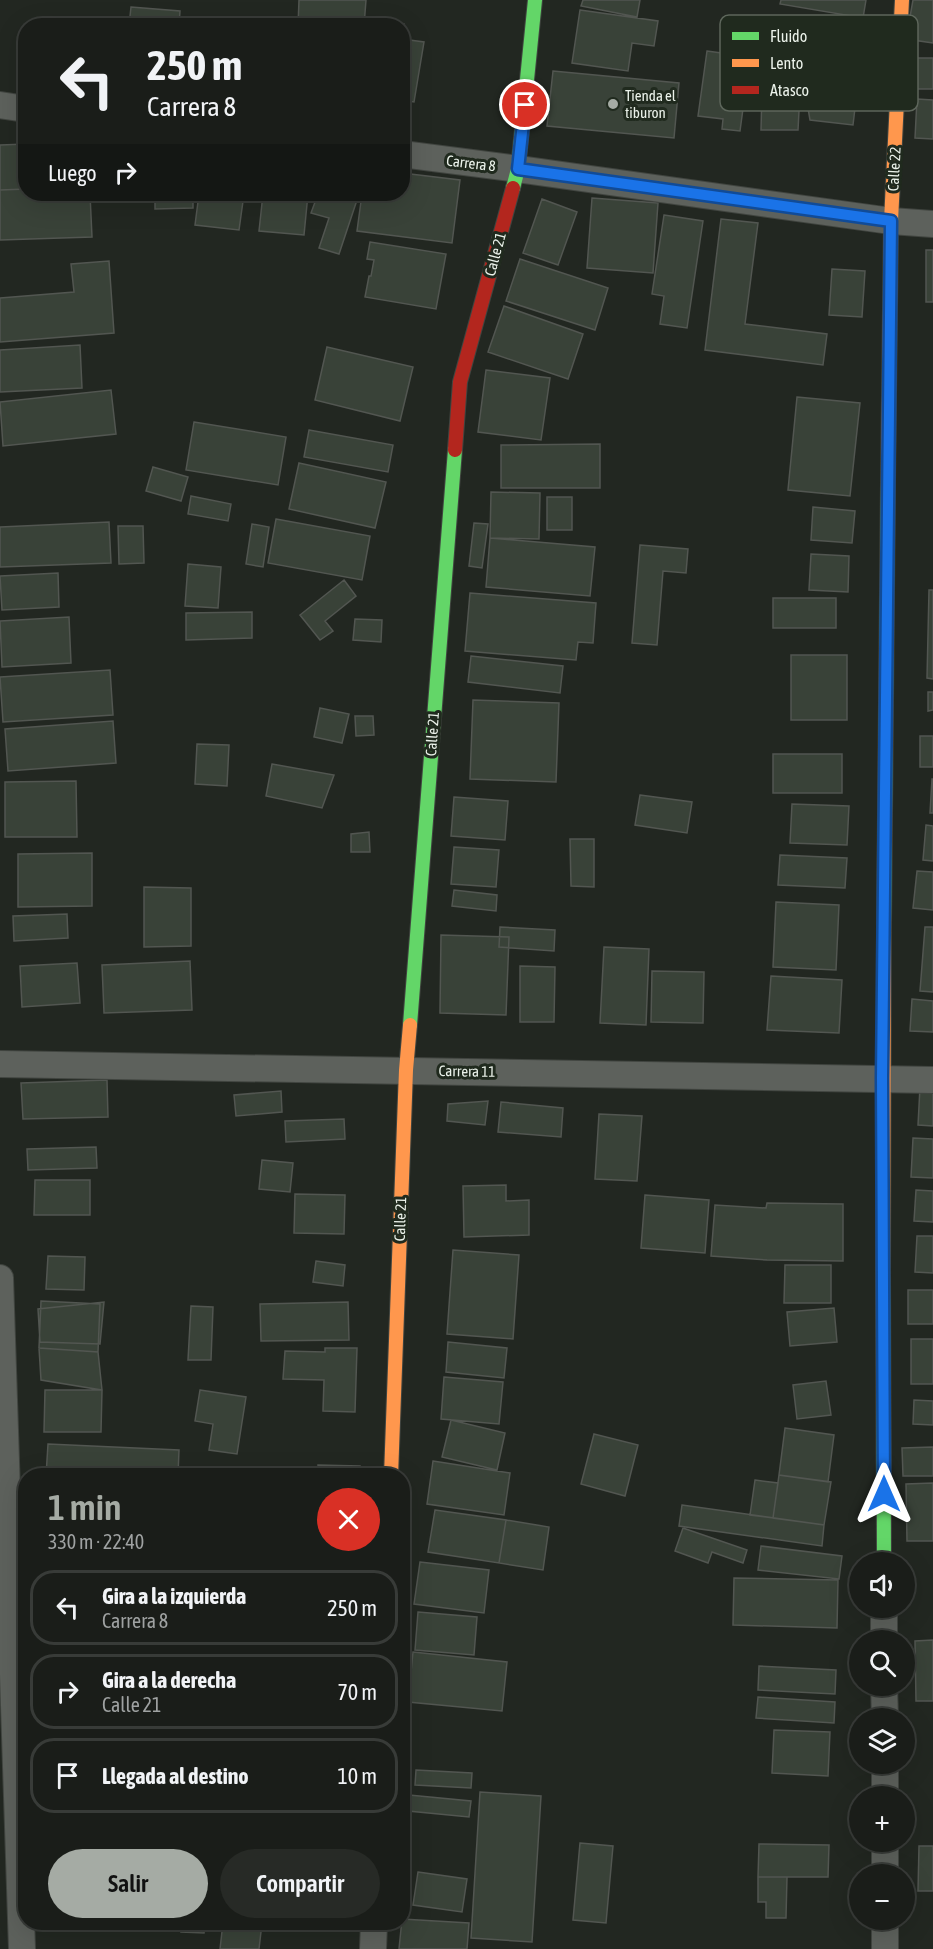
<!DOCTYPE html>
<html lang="es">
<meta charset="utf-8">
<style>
:root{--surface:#1a1d19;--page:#272a26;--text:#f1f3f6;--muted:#9fa2a2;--line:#383b38;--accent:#a5aba4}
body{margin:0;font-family:"Asap Condensed",sans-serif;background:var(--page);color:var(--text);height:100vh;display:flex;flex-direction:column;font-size:22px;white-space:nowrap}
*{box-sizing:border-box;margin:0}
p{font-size:20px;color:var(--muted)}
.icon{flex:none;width:33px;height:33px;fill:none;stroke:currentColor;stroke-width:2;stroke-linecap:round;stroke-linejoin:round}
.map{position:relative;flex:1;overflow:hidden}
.panel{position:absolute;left:18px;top:1468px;width:392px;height:462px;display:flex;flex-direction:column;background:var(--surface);border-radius:24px;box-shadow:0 6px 24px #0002,0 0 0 2px var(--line)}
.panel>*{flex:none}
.banner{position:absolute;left:18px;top:18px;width:392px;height:183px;border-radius:24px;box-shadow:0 6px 24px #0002,0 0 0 2px var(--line);background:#1a1d19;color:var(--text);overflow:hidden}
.tools{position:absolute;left:849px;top:1552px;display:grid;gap:12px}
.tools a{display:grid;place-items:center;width:66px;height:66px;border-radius:50%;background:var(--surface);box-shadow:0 6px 24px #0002,0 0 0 2px var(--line);font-size:30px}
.pin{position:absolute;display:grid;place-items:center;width:51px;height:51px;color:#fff;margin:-26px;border:3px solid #fff;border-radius:50%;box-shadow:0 2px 6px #0007}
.me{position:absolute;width:66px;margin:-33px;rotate:0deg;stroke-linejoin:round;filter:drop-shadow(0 0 4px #0008)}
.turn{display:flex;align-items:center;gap:21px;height:126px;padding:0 30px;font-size:27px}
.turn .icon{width:78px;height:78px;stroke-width:2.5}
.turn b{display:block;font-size:42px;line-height:51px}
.then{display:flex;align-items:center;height:57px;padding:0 30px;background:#0003;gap:12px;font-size:22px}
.round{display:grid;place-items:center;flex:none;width:63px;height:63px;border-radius:32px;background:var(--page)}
.head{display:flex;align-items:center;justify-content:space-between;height:102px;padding:0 30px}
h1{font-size:36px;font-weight:600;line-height:45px;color:var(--accent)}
.action{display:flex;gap:12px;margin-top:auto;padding:12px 30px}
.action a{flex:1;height:69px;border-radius:36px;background:var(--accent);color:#111;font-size:24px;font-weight:600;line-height:69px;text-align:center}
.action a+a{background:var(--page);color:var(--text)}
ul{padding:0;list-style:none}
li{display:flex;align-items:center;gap:18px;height:75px;margin:0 12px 9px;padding:0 18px;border:3px solid var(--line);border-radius:24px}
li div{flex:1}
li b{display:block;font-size:22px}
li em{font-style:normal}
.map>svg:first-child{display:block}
.building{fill:#394238;stroke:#525651;stroke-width:1.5}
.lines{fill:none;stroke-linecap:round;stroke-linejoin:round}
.street-casing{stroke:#414540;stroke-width:28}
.fast-casing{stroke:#414540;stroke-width:16}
.slow-casing{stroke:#414540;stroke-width:16}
.jam-casing{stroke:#414540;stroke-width:16}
.street{stroke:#5d615c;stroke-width:26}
.fast{stroke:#63d668;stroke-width:14}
.slow{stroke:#ff974d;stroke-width:14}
.jam{stroke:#b3261e;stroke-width:14}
.route-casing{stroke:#114b97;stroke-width:15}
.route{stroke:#1a73e8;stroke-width:10}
.poi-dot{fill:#a5aba4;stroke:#202a1e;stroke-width:2}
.labels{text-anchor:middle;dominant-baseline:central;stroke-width:6;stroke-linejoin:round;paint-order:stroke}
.poi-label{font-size:15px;fill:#ebf2ea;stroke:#202a1e;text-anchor:start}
.street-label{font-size:15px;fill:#ebf2ea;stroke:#202a1e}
.key{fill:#202a1e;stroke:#5d665b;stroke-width:1.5}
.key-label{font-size:16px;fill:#ebf2ea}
</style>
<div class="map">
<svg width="933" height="1949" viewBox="0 0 933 1949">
<rect width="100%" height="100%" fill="#222721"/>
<!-- building -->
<path class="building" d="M299,0H366L364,26H298Z
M583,0H640L637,17L581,6Z
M781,0H866L863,18L780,4Z
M913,0H933V43L906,39Z
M131,7L180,11L179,26H129Z
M580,10L658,21L654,46L632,43L628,71L572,63Z
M381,20L404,24L402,35V26H380Z
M402,39L424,42L414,102L402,100Z
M819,44L862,49L853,125L810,120L803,79Z
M707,51L750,57L740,131L722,129L723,119L698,116Z
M906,58H933V89H905Z
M553,71L679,83L674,138L547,126Z
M762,91L800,92L798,130H761Z
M917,99L933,100V139L915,138Z
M26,144V189L0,190V145Z
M402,173L460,180L452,243L357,231L362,194H402Z
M26,189V194H90L92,237L0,240V190Z
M155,194H193V208L155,209Z
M199,194H244L239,230L195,225Z
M263,194H308L304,235L259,231Z
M318,194H359L339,254L319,248L329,218L311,213Z
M592,198L658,203L653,273L587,268Z
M542,199L577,212L558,265L523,253Z
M664,215L703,221L687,328L660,324L664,296L652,294Z
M721,219L758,223L745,324L827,334L823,365L705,350Z
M370,242L446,254L436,309L365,297L369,276H371L374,260L367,259Z
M926,250H933V302H926Z
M520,259L608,288L595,330L506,301Z
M109,261L114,333L0,342V298L74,292L71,264Z
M832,269L865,271L862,317L829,315Z
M504,306L583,334L568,379L488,352Z
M80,345L82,388L0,392V350Z
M327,347L413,367L400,421L315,400Z
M486,370L550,378L541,440L478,432Z
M111,390L116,434L3,446L0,402Z
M797,397L860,403L850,496L788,490Z
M194,422L286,437L278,485L186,470Z
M309,430L393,445L388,472L304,457Z
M600,444V488H501V445Z
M299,463L386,482L375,528L289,509Z
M153,467L188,477L181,501L146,491Z
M491,492L540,493L539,539L490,538Z
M191,496L231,504L228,521L188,514Z
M547,497H572V530H547Z
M813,507L855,511L852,543L811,540Z
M276,519L370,536L362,580L268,563Z
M109,522L111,563L0,567V527Z
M474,523L488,524L482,568L469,566Z
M252,524L269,527L263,567L246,564Z
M118,526H143L144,563L119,564Z
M490,538L595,547L590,596L486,587Z
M640,545L688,549L686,573L663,571L657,645L632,643Z
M811,554L849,556L848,592L809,590Z
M188,564L221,567L218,608L185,606Z
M58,573L59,607L2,610L0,576Z
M344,580L356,596L325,621L333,631L320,640L300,615Z
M929,590H933V679L927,678Z
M470,593L596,603L593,643L578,642L576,660L465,651Z
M773,598H836V628H773Z
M252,612V638L186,640V613Z
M69,617L71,663L2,667L0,621Z
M355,619L382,620L381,642L353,640Z
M791,655H847V720H791Z
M471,656L563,666L560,693L468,682Z
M110,670L113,715L3,722L0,677Z
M928,692H933V710L928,711Z
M473,700L559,703L556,782L470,779Z
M320,708L349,714L342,743L314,737Z
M355,716H373L374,735L356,736Z
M113,721L116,763L8,771L5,729Z
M920,736H933V767H920Z
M197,744L229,745L227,786L195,784Z
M773,754H842V793H773Z
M272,764L334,775L322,808L266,796Z
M932,779H933V813H930Z
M76,781L77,837H5V782Z
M640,795L692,802L687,833L635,825Z
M454,797L508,801L505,840L451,836Z
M792,804L849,806L847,845L790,843Z
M926,825L933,826V861L923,860Z
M369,832L370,852H351V834Z
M570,839H594V887L571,886Z
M454,847L499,850L496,887L451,884Z
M92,853V906L18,907V854Z
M780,855L847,858L845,888L778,885Z
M917,871L933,872V910L913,908Z
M144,887L191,888V946L144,947Z
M454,890L497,895L496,911L452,906Z
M776,902L839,905L836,970L773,967Z
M67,914L68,938L14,941L13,916Z
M500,927L555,930L554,951L499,947Z
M925,927H933V992L920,991Z
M441,935L509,937L506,1015L440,1013Z
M604,947L649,949L646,1025L600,1023Z
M190,961L192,1010L104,1013L102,965Z
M77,963L80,1003L22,1007L20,966Z
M520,966L555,967L554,1022H520Z
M652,971L704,972L703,1023L651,1022Z
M771,976L842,980L839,1033L767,1030Z
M912,999L933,1001V1032L910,1031Z
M107,1080L108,1117L23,1119L21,1083Z
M920,1087L933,1088V1126L918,1125Z
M281,1091L282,1112L236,1116L234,1095Z
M488,1101L485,1125L447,1121L448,1104Z
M501,1102L563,1108L561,1137L498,1132Z
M599,1114L642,1116L637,1181L595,1179Z
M344,1119L345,1139L286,1142L285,1121Z
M913,1138L933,1139V1178L911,1177Z
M96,1147L97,1168L28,1170L27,1149Z
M262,1160L293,1163L290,1192L259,1189Z
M35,1180H90V1215H34Z
M506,1185V1201L529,1200V1235L464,1237L463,1186Z
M916,1190L933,1191V1222L914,1221Z
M295,1194L345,1195L344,1234L294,1233Z
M645,1195L709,1200L705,1253L641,1248Z
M767,1203L843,1204V1261L767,1260L711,1256L715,1205L766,1208Z
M917,1236H933V1273L915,1272Z
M453,1250L519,1255L513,1339L447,1334Z
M48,1256L85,1257L84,1290L46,1289Z
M316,1261L345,1265L343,1286L313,1282Z
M785,1265H831V1303H784Z
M908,1290H933V1324H908Z
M41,1301L100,1304L98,1352L39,1348Z
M104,1302L100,1344L40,1342L38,1309Z
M348,1302L349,1340L261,1341L260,1304Z
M191,1306L213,1307L211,1360H188Z
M834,1308L837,1342L790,1346L787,1312Z
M911,1339H933V1384H911Z
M448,1342L507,1348L504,1378L446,1372Z
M39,1348L98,1352L102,1390L41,1380Z
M325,1348H357L355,1412L323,1411L324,1380L283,1379L285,1351L325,1352Z
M444,1377L503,1382L499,1424L441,1419Z
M826,1381L831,1415L797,1419L793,1385Z
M45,1390H102L101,1432H44Z
M200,1390L246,1397L237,1454L209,1450L213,1424L195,1421Z
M914,1400L933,1401V1425L913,1424Z
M451,1420L505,1433L497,1470L442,1457Z
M785,1428L834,1435L828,1482L779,1475Z
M594,1434L638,1445L625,1496L581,1484Z
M48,1444L179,1450L178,1476H46Z
M933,1447V1476H903L902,1448Z
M433,1461L510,1473L504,1515L427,1504Z
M318,1465L360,1466L359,1476H318Z
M779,1475L831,1482L824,1525L773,1518Z
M755,1480L778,1483L773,1518L750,1515Z
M933,1483V1541H907L906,1484Z
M682,1505L824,1525L822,1546L679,1526Z
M435,1510L506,1520L499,1563L428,1552Z
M506,1520L549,1527L543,1570L499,1563Z
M683,1528L747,1550L743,1563L712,1552L708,1563L675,1551Z
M761,1546L842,1556L839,1579L758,1570Z
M420,1562L489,1570L484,1613L414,1604Z
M734,1578L838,1580L837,1628L733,1625Z
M418,1612L477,1617L474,1655L415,1650Z
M933,1640V1701H916L915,1641Z
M413,1652L507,1662L502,1711L408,1702Z
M759,1666L836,1670L835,1694L758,1690Z
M758,1697L835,1702L834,1723L756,1718Z
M774,1730L830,1732L828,1776L772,1773Z
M416,1770L472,1773L471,1788L415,1785Z
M480,1792L541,1796L532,1942L471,1938Z
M409,1795L471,1801L469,1817L408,1811Z
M580,1843L613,1846L606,1923L573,1920Z
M759,1844L829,1845L828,1877H758Z
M919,1846H933V1891H918Z
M418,1872L467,1879L462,1912L413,1905Z
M758,1877H787L786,1918H766V1902H758Z
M402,1919L469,1923L467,1949H399Z
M182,1923H205L204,1933L181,1932Z
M223,1923H262L259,1949H220Z
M264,1923H339V1929Z"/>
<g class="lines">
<defs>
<path id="street" d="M0,105L26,109
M402,154L518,169L891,221L933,224
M0,1064L933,1080
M0,1278L22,1949
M884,1608V1641
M884,1686L885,1719
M885,1764V1797
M885,1842V1875
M885,1920V1949
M373,1949L374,1923"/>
<path id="fast" d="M513,188L518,169L535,0
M884,924L888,482
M410,1025L455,450
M883,1272L884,1563"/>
<path id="slow" d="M888,482L891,221L902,0
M883,1272L884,924
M391,1476L406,1070L410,1025"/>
<path id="jam" d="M455,450L460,382L513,188"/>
</defs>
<!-- street casing -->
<use href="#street" class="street-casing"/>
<!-- fast casing -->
<use href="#fast" class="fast-casing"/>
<!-- slow casing -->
<use href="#slow" class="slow-casing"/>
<!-- jam casing -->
<use href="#jam" class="jam-casing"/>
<!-- street -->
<use href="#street" class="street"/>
<!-- fast -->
<use href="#fast" class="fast"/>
<!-- slow -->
<use href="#slow" class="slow"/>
<!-- jam -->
<use href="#jam" class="jam"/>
</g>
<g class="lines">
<defs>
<path id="route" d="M525,105L518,169L891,221L882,1078L884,1494"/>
</defs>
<!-- route casing -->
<use href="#route" class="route-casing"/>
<!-- route -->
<use href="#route" class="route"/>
</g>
<!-- markers -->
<circle class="poi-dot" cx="613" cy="104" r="6"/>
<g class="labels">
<!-- poi labels -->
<g class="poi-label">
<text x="625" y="95">Tienda el<tspan x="625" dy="17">tiburon</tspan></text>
</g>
<!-- street labels -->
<g class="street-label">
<text transform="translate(471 163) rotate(7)">Carrera 8</text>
<text transform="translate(894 169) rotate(-87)">Calle 22</text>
<text transform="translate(495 254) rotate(-75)">Calle 21</text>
<text transform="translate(432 734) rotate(-86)">Calle 21</text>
<text transform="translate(467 1071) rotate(1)">Carrera 11</text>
<text transform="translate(400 1219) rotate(-88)">Calle 21</text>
</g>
</g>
<!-- legend -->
<rect x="720" y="15" width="198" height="96" rx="9" class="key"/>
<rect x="732" y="32" width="27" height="8" fill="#63d668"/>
<rect x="732" y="59" width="27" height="8" fill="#ff974d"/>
<rect x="732" y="86" width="27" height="8" fill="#b3261e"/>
<g class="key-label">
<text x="770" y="42">Fluido</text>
<text x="770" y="69">Lento</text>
<text x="770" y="96">Atasco</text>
</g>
</svg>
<div class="tools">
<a><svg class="icon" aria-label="sound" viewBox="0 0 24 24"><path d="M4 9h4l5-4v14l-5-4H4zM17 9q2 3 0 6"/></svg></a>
<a><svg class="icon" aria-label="search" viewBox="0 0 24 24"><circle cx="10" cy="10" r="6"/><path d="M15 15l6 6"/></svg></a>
<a><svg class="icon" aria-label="layers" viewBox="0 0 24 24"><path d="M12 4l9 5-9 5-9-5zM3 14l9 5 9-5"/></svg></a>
<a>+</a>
<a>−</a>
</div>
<div class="pin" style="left:525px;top:105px;background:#d93025"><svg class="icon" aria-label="arrive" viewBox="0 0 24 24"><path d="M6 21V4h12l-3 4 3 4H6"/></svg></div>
<svg class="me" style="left:884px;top:1494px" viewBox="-20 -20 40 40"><path d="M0-17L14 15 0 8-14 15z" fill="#1a73e8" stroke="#fff" stroke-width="4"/></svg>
<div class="banner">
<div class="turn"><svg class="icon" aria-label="left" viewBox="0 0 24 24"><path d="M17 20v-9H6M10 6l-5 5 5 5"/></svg><div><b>250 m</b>Carrera 8</div></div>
<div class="then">Luego<svg class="icon" aria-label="right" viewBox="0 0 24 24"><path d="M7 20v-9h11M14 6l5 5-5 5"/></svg></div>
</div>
<section class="panel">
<div class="head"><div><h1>1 min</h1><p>330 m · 22:40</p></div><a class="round" style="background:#d93025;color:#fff"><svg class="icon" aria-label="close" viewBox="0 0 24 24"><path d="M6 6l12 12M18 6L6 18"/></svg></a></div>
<ul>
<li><svg class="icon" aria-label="left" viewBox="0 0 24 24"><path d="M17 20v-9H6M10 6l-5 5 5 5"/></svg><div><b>Gira a la izquierda</b><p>Carrera 8</p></div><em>250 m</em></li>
<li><svg class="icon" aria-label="right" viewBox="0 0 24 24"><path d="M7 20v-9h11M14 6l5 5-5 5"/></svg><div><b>Gira a la derecha</b><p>Calle 21</p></div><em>70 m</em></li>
<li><svg class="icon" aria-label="arrive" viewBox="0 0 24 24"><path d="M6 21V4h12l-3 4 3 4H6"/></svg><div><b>Llegada al destino</b></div><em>10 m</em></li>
</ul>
<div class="action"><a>Salir</a><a>Compartir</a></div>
</section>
</div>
